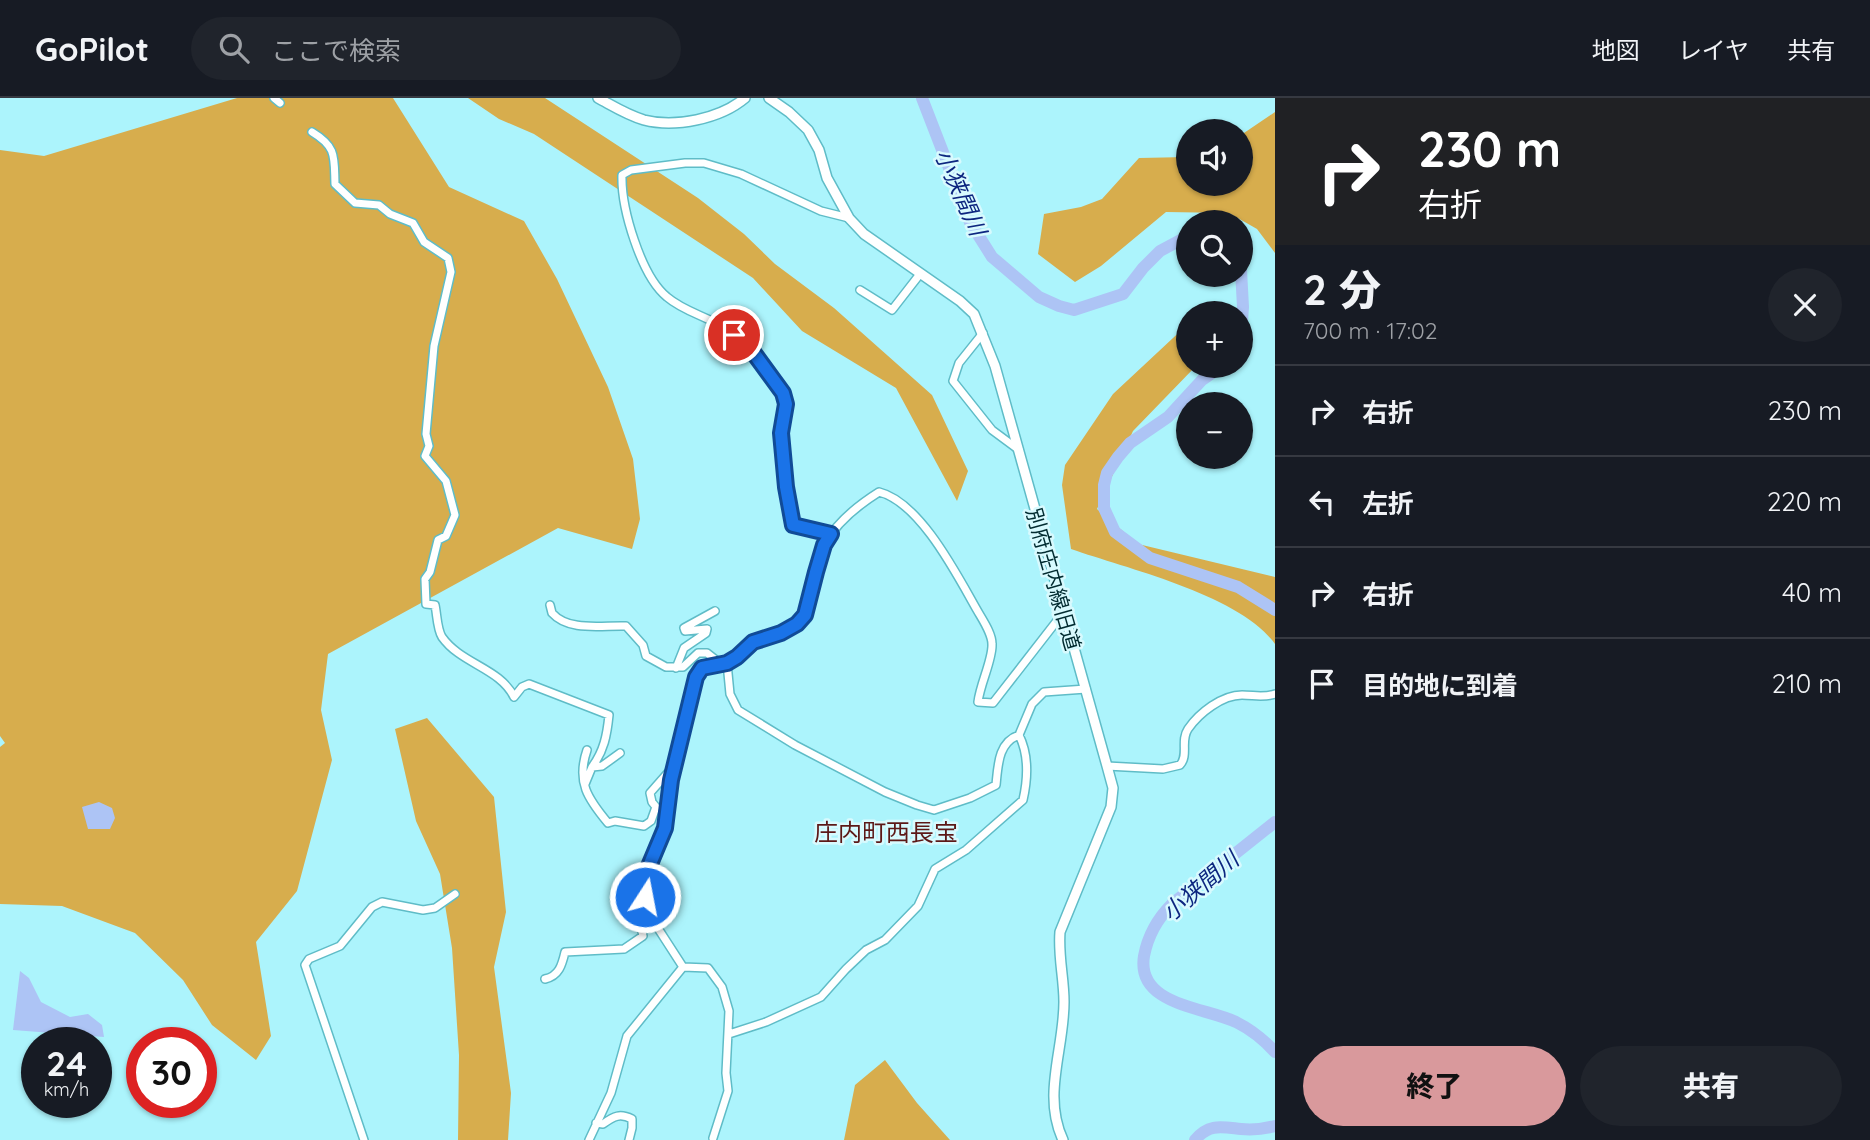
<!DOCTYPE html>
<html lang="ja">
<meta charset="utf-8">
<style>
:root{--surface:#171b24;--page:#20242c;--text:#f1f3f6;--muted:#9ea1a6;--line:#363941;--accent:#d9999c}
body{margin:0;font-family:Quicksand,"Noto Sans JP",sans-serif;background:var(--page);color:var(--text);height:100vh;display:flex;flex-direction:column;font-size:26px;white-space:nowrap}
*{box-sizing:border-box;margin:0}
p{font-size:23px;color:var(--muted)}
.icon{flex:none;width:38px;height:38px;fill:none;stroke:currentColor;stroke-width:2;stroke-linecap:round;stroke-linejoin:round}
.map{position:relative;flex:1;overflow:hidden}
.sheet{display:flex;flex-direction:column;background:var(--surface);width:595px}
.sheet>*{flex:none}
.guide{background:#202124;color:#fff;overflow:hidden}
.tools{position:absolute;left:1176px;top:21px;display:grid;gap:14px}
.tools a{display:grid;place-items:center;width:77px;height:77px;border-radius:50%;background:var(--surface);box-shadow:0 2px 5px #0004;font-size:35px}
.speed{position:absolute;left:21px;top:929px;display:flex;gap:14px;font-size:35px;font-weight:700;text-align:center}
.speed>*{display:grid;place-content:center;width:91px;height:91px;border-radius:50%;background:var(--surface);box-shadow:0 2px 5px #0004;line-height:1}
.speed small{font-size:18px;font-weight:400}
.speed .limit{border:10px solid #d22;background:#fff;color:#111}
.pin{position:absolute;display:grid;place-items:center;width:60px;height:60px;color:#fff;margin:-30px;border:4px solid #fff;border-radius:50%;box-shadow:0 2px 7px #0007}
.me{position:absolute;width:77px;margin:-38px;rotate:11deg;stroke-linejoin:round;filter:drop-shadow(0 0 5px #0008)}
.turn{display:flex;align-items:center;gap:24px;height:147px;padding:0 28px;font-size:32px}
.turn .icon{width:91px;height:91px;stroke-width:2.5}
.turn b{display:block;font-size:49px;line-height:60px}
.round{display:grid;place-items:center;flex:none;width:74px;height:74px;border-radius:37px;background:var(--page)}
.summary{display:flex;align-items:center;justify-content:space-between;height:119px;padding:0 28px}
h1{font-size:42px;font-weight:800;line-height:52px}
.cta{display:flex;gap:14px;margin-top:auto;padding:14px 28px}
.cta a{flex:1;height:80px;border-radius:42px;background:var(--accent);color:#111;font-size:28px;font-weight:800;line-height:80px;text-align:center}
.cta a+a{background:var(--page);color:var(--text)}
ul{padding:0;list-style:none}
li{display:flex;align-items:center;gap:21px;height:91px;padding:0 28px;border-top:2px solid var(--line)}
li div{flex:1}
li b{display:block;font-size:26px}
li em{font-style:normal}
header{display:flex;align-items:center;gap:42px;box-sizing:border-box;height:98px;padding:0 35px;background:var(--surface);border-bottom:2px solid var(--line)}
header strong{font-size:33px}
nav{display:flex;gap:38px;margin-inline-start:auto;font-size:24px}
.search{width:490px;height:63px;background:var(--page);display:flex;align-items:center;gap:18px;box-sizing:border-box;padding:0 24px;border-radius:38px;color:var(--muted);font-size:26px}
main{display:flex;flex:1;min-height:0}
.map>svg:first-child{display:block}
.forest{fill:#d7ad4d}
.water{fill:#adc4f5}
.lines{fill:none;stroke-linecap:round;stroke-linejoin:round}
.river{stroke:#adc4f5;stroke-width:12}
.minor-casing{stroke:#5fbcc7;stroke-width:10}
.tertiary-casing{stroke:#5fbcc7;stroke-width:12}
.minor{stroke:#fff;stroke-width:7}
.tertiary{stroke:#fff;stroke-width:9}
.route-casing{stroke:#114b97;stroke-width:18}
.route{stroke:#1a73e8;stroke-width:12}
.labels{text-anchor:middle;dominant-baseline:central;stroke-width:5;stroke-linejoin:round;paint-order:stroke}
.street-label{font-size:21px;fill:#012b30;stroke:#d8fafe}
.water-label{font-size:23px;font-style:italic;fill:#0d2680;stroke:#d8fafe}
.quarter-label{font-size:24px;fill:#5c1817;stroke:#d8fafe}
</style>
<header>
<strong>GoPilot</strong>
<div class="search"><svg class="icon" aria-label="search" viewBox="0 0 24 24"><circle cx="10" cy="10" r="6"/><path d="M15 15l6 6"/></svg>ここで検索</div>
<nav><a>地図</a><a>レイヤ</a><a>共有</a></nav>
</header>
<main>
<div class="map">
<svg width="1275" height="1042" viewBox="0 0 1275 1042">
<rect width="100%" height="100%" fill="#acf4fc"/>
<!-- forest -->
<path class="forest" d="M237,0H393L449,89L524,123L557,181L608,289L633,361L640,421L632,451L558,430L328,556L321,612L332,662L297,793L256,844L271,938L256,962L212,927L183,882L135,835L62,808L0,806V649L5,645L0,638V52L44,58Z
M468,0H545L698,100L744,136L775,166L834,210L932,297L968,373L957,403L896,290L802,233L753,180L534,36L499,21Z
M1275,14V155L1257,131L1229,115L1166,114L1101,168L1075,184L1038,156L1044,116L1081,109L1102,101L1139,60L1188,59V86H1241V37Z
M1188,226V268H1196L1133,333L1097,411L1138,446L1275,479V546C1240,497 1128,471 1071,451L1062,387L1065,367L1113,296Z
M427,620L494,699L506,814L494,869L511,995L508,1042H458L459,957L452,850L440,776L416,723L395,631Z
M885,962L917,1005L950,1042H844L855,987Z"/>
<!-- water -->
<path class="water" d="M99,704L112,710L115,720L110,731H88L82,709Z
M20,873L29,880L41,904L70,919L88,916L102,927L104,939L13,932Z"/>
<g class="lines">
<!-- river -->
<path class="river" d="M922,0L970,124L992,159L1039,199L1059,208L1074,212L1123,196L1143,170L1160,153L1188,138
M1241,172L1243,209L1241,237
M1222,268L1202,282L1168,319L1130,345L1118,359L1107,375L1104,387V410L1115,434L1150,460L1238,489L1275,512
M1275,724L1172,806C1157,821 1148,837 1144,858C1136,907 1204,909 1236,924C1250,931 1265,943 1275,954
M1195,1042C1209,1025 1222,1029 1241,1031C1252,1032 1264,1031 1275,1028"/>
<defs>
<path id="minor" d="M274,0L280,5
M312,34C337,49 334,59 335,86L355,105L379,107L390,116L413,125L424,144L448,160L451,174L434,248L426,336L429,348L425,358L446,383L455,417L446,438L438,442L430,474L425,481L426,506L435,507C437,516 437,531 442,539C461,566 500,570 514,599L522,589L529,586L609,617C607,637 604,653 592,669
M860,192L892,212L920,176
M983,235L959,265L953,283L992,332L1019,352
M831,436L793,427C788,398 782,367 781,338C780,319 790,304 779,286C763,261 740,239 714,224C698,216 681,211 667,199C641,178 621,110 622,77L631,72L685,65H704L741,76L821,113L849,120
M550,507L552,515C569,534 602,527 626,528L643,547L646,558L666,569H683L698,555H707L721,566
M727,565L730,596L738,612L795,647L885,694L917,707L934,712L970,700L996,687C998,668 998,644 1019,637L1032,606L1044,594L1086,591
M676,570L684,550L706,535L707,531L685,533L684,530L715,513
M587,652C576,684 588,701 608,725L615,723L644,728L651,723L656,709L652,704L650,695L672,670
M1107,668L1163,671L1180,667C1189,657 1180,643 1188,631C1199,615 1222,597 1242,597C1254,597 1263,600 1275,596
M585,686L592,669L602,668L620,655
M683,869L652,821L645,799L647,773L665,730L671,682L696,578L702,570C714,567 727,567 737,559C743,555 747,548 753,544C766,536 785,537 797,526C816,510 813,468 825,446C836,425 860,406 879,394C920,404 957,477 977,512C982,521 992,535 992,546C993,561 980,586 978,604L993,605L1063,515
M683,869L708,870L722,889L729,913L726,975L728,993L713,1040
M545,881C559,878 562,867 565,854L624,851L643,838C638,818 634,802 646,784
M729,936L766,924L821,899L846,871L866,852L885,842L918,808L935,771L966,752L1023,702C1028,680 1029,657 1019,637
M596,1025L603,1026C614,1018 620,1015 632,1021V1030L629,1042
M364,1042L305,867L309,861L340,848L372,809L382,804L423,812L435,810L455,796
M589,1042L611,995L627,938L683,869"/>
<path id="tertiary" d="M598,0C613,8 627,17 644,22C675,30 720,21 745,0
M769,0L789,14L808,32L819,52L827,80L849,120L864,136L960,203L974,216L995,268L1107,668L1113,690L1111,709L1060,834C1058,858 1064,880 1064,904C1064,952 1042,997 1063,1042"/>
</defs>
<!-- minor casing -->
<use href="#minor" class="minor-casing"/>
<!-- tertiary casing -->
<use href="#tertiary" class="tertiary-casing"/>
<!-- minor -->
<use href="#minor" class="minor"/>
<!-- tertiary -->
<use href="#tertiary" class="tertiary"/>
</g>
<g class="lines">
<defs>
<path id="route" d="M645,799L647,773L665,730L671,682L696,579L702,570L727,565L737,559L753,544L781,535L797,526L805,517L816,474L824,447L831,436L793,427L786,389L781,335L786,306L783,295L753,254L734,237"/>
</defs>
<!-- route casing -->
<use href="#route" class="route-casing"/>
<!-- route -->
<use href="#route" class="route"/>
</g>
<g class="labels">
<!-- street labels -->
<g class="street-label">
<text transform="translate(1054 481) rotate(74)">別府庄内線旧道</text>
</g>
<!-- water labels -->
<g class="water-label">
<text transform="translate(961 94) rotate(66)">小狭間川</text>
<text transform="translate(1200 788) rotate(-41)">小狭間川</text>
</g>
<!-- quarter labels -->
<g class="quarter-label">
<text x="886" y="734">庄内町西長宝</text>
</g>
</g>
</svg>
<div class="tools">
<a><svg class="icon" aria-label="sound" viewBox="0 0 24 24"><path d="M4 9h4l5-4v14l-5-4H4zM17 9q2 3 0 6"/></svg></a>
<a><svg class="icon" aria-label="search" viewBox="0 0 24 24"><circle cx="10" cy="10" r="6"/><path d="M15 15l6 6"/></svg></a>
<a>+</a>
<a>−</a>
</div>
<div class="speed"><div>24<small>km/h</small></div><div class="limit">30</div></div>
<div class="pin" style="left:734px;top:237px;background:#d93025"><svg class="icon" aria-label="arrive" viewBox="0 0 24 24"><path d="M6 21V4h12l-3 4 3 4H6"/></svg></div>
<svg class="me" style="left:645px;top:799px" viewBox="-20 -20 40 40"><circle r="17" fill="#1a73e8" stroke="#fff" stroke-width="3"/><path d="M0-11L8 9 0 5-8 9z" fill="#fff"/></svg>
</div>
<section class="sheet">
<div class="guide">
<div class="turn"><svg class="icon" aria-label="right" viewBox="0 0 24 24"><path d="M7 20v-9h11M14 6l5 5-5 5"/></svg><div><b>230 m</b>右折</div></div>
</div>
<div class="summary"><div><h1>2 分</h1><p>700 m · 17:02</p></div><a class="round"><svg class="icon" aria-label="close" viewBox="0 0 24 24"><path d="M6 6l12 12M18 6L6 18"/></svg></a></div>
<ul>
<li><svg class="icon" aria-label="right" viewBox="0 0 24 24"><path d="M7 20v-9h11M14 6l5 5-5 5"/></svg><div><b>右折</b></div><em>230 m</em></li>
<li><svg class="icon" aria-label="left" viewBox="0 0 24 24"><path d="M17 20v-9H6M10 6l-5 5 5 5"/></svg><div><b>左折</b></div><em>220 m</em></li>
<li><svg class="icon" aria-label="right" viewBox="0 0 24 24"><path d="M7 20v-9h11M14 6l5 5-5 5"/></svg><div><b>右折</b></div><em>40 m</em></li>
<li><svg class="icon" aria-label="arrive" viewBox="0 0 24 24"><path d="M6 21V4h12l-3 4 3 4H6"/></svg><div><b>目的地に到着</b></div><em>210 m</em></li>
</ul>
<div class="cta"><a>終了</a><a>共有</a></div>
</section>
</main>
